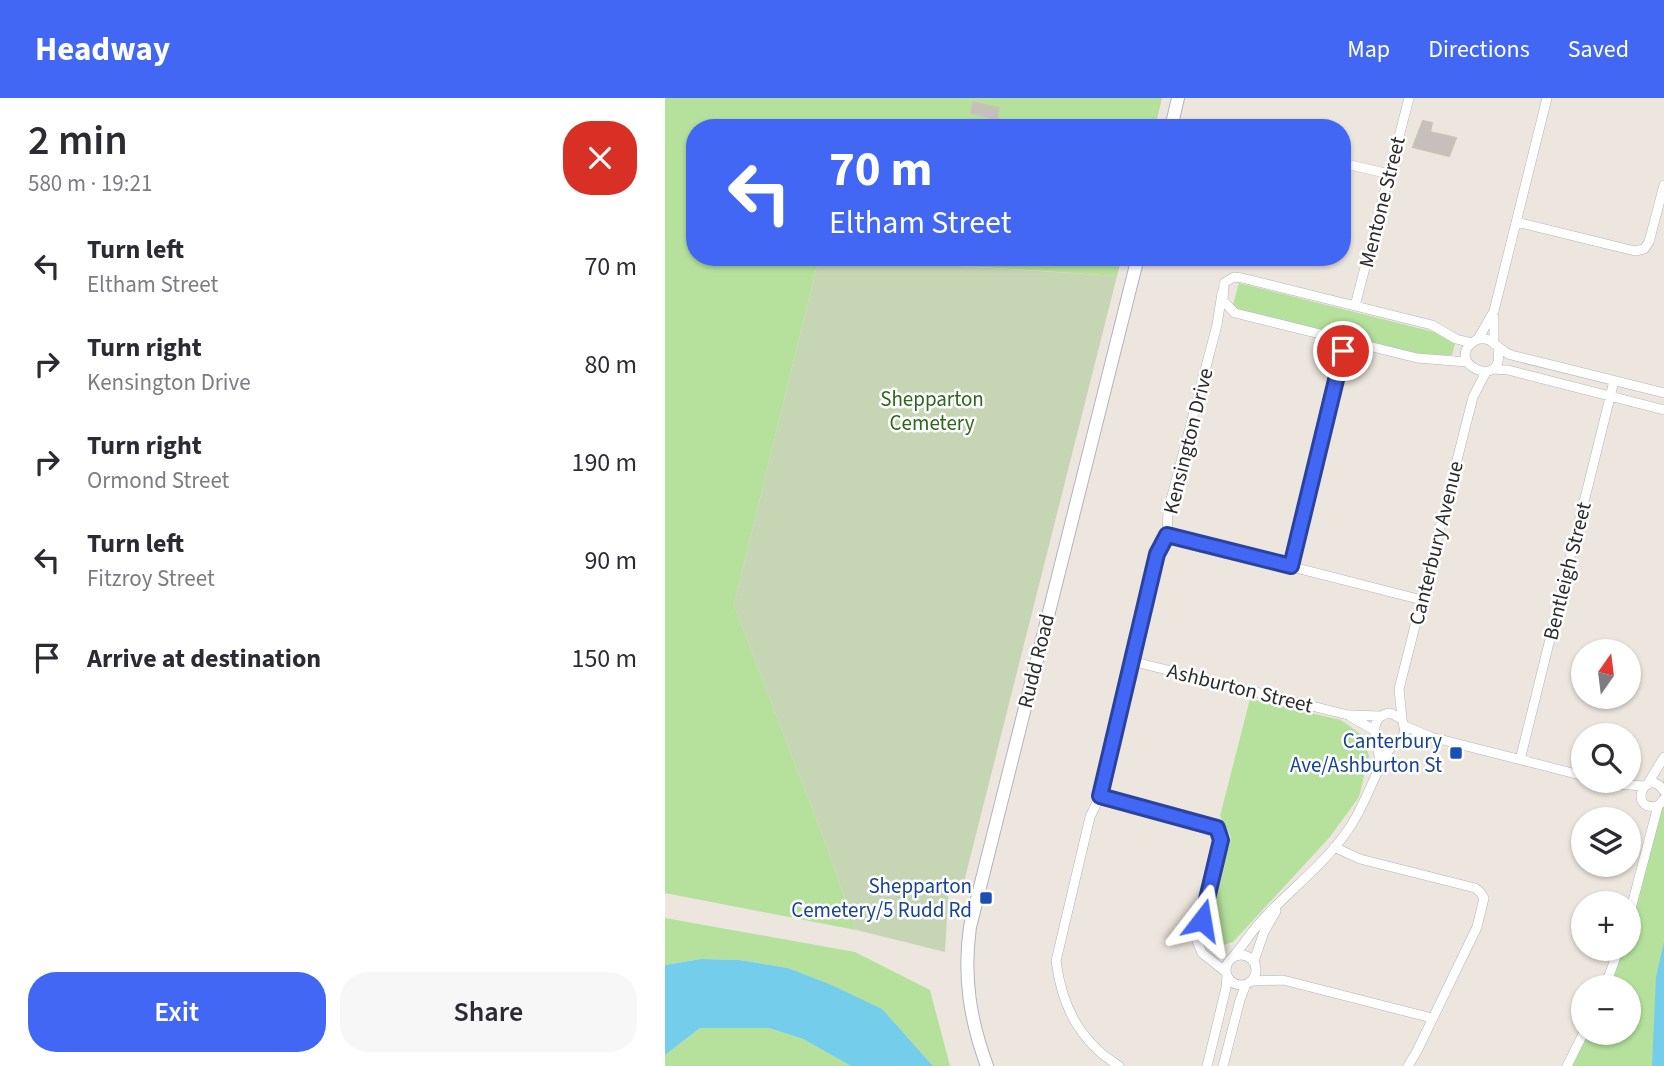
<!DOCTYPE html>
<meta charset="utf-8">
<style>
:root{--surface:#fff;--page:#f7f7f7;--text:#2b2b33;--muted:#7c7c81;--accent:#4267f5}
body{margin:0;font-family:"Source Sans 3",sans-serif;background:var(--page);color:var(--text);height:100vh;display:flex;flex-direction:column;font-size:26px;white-space:nowrap}
*{box-sizing:border-box;margin:0}
p{font-size:23px;color:var(--muted)}
.icon{flex:none;width:38px;height:38px;fill:none;stroke:currentColor;stroke-width:2;stroke-linecap:round;stroke-linejoin:round}
.map{position:relative;flex:1;overflow:hidden}
.panel{display:flex;flex-direction:column;background:var(--surface);width:665px}
.panel>*{flex:none}
.hud{position:absolute;left:21px;top:21px;width:665px;height:147px;border-radius:28px;box-shadow:0 2px 5px #0004;background:#4267f5;color:#fff;overflow:hidden}
.needle{width:46px;rotate:14deg}
.tools{position:absolute;left:906px;top:541px;display:grid;gap:14px}
.tools a{display:grid;place-items:center;width:70px;height:70px;border-radius:50%;background:var(--surface);box-shadow:0 2px 5px #0004;font-size:35px}
.pin{position:absolute;display:grid;place-items:center;width:60px;height:60px;color:#fff;margin:-30px;border:4px solid #fff;border-radius:50%;box-shadow:0 2px 7px #0007}
.me{position:absolute;width:77px;margin:-38px;rotate:14deg;stroke-linejoin:round;filter:drop-shadow(0 0 5px #0008)}
.turn{display:flex;align-items:center;gap:24px;height:147px;padding:0 28px;font-size:32px}
.turn .icon{width:91px;height:91px;stroke-width:2.5}
.turn b{display:block;font-size:49px;line-height:60px}
.round{display:grid;place-items:center;flex:none;width:74px;height:74px;border-radius:28px;background:var(--page)}
.summary{display:flex;align-items:center;justify-content:space-between;height:119px;padding:0 28px}
h1{font-size:42px;font-weight:600;line-height:52px}
.cta{display:flex;gap:14px;margin-top:auto;padding:14px 28px}
.cta a{flex:1;height:80px;border-radius:28px;background:var(--accent);color:#fff;font-size:28px;font-weight:600;line-height:80px;text-align:center}
.cta a+a{background:var(--page);color:var(--text)}
ul{padding:0;list-style:none}
li{display:flex;align-items:center;gap:21px;height:98px;padding:0 28px}
li div{flex:1}
li b{display:block;font-size:26px}
li em{font-style:normal}
header{display:flex;align-items:center;gap:42px;box-sizing:border-box;height:98px;padding:0 35px;background:var(--accent);color:#fff}
header strong{font-size:33px}
nav{display:flex;gap:38px;margin-inline-start:auto;font-size:24px}
main{display:flex;flex:1;min-height:0}
.map>svg:first-child{display:block}
.green{fill:#b5e19c}
.cemetery{fill:#c6d6b5}
.water{fill:#74ceeb}
.building{fill:#c5c0b9;stroke:#c8c2b7;stroke-width:2}
.lines{fill:none;stroke-linecap:round;stroke-linejoin:round}
.street-casing{stroke:#b1b4be;stroke-width:10}
.secondary-casing{stroke:#b1b4be;stroke-width:14}
.street{stroke:#fff;stroke-width:9}
.secondary{stroke:#fff;stroke-width:12}
.route-casing{stroke:#2b439f;stroke-width:18}
.route{stroke:#4267f5;stroke-width:12}
.transit-dot{fill:#1a4fb4;stroke:#fff;stroke-width:2.5}
.labels{text-anchor:middle;dominant-baseline:central;stroke-width:5;stroke-linejoin:round;paint-order:stroke}
.street-label{font-size:21px;fill:#2b2b2b;stroke:#fff}
.park-label{font-size:21px;fill:#2d671c;stroke:#fff}
.transit-label{font-size:21px;fill:#164399;stroke:#fff;text-anchor:end}
</style>
<header>
<strong>Headway</strong>
<nav><a>Map</a><a>Directions</a><a>Saved</a></nav>
</header>
<main>
<section class="panel">
<div class="summary"><div><h1>2 min</h1><p>580 m · 19:21</p></div><a class="round" style="background:#d93025;color:#fff"><svg class="icon" aria-label="close" viewBox="0 0 24 24"><path d="M6 6l12 12M18 6L6 18"/></svg></a></div>
<ul>
<li><svg class="icon" aria-label="left" viewBox="0 0 24 24"><path d="M17 20v-9H6M10 6l-5 5 5 5"/></svg><div><b>Turn left</b><p>Eltham Street</p></div><em>70 m</em></li>
<li><svg class="icon" aria-label="right" viewBox="0 0 24 24"><path d="M7 20v-9h11M14 6l5 5-5 5"/></svg><div><b>Turn right</b><p>Kensington Drive</p></div><em>80 m</em></li>
<li><svg class="icon" aria-label="right" viewBox="0 0 24 24"><path d="M7 20v-9h11M14 6l5 5-5 5"/></svg><div><b>Turn right</b><p>Ormond Street</p></div><em>190 m</em></li>
<li><svg class="icon" aria-label="left" viewBox="0 0 24 24"><path d="M17 20v-9H6M10 6l-5 5 5 5"/></svg><div><b>Turn left</b><p>Fitzroy Street</p></div><em>90 m</em></li>
<li><svg class="icon" aria-label="arrive" viewBox="0 0 24 24"><path d="M6 21V4h12l-3 4 3 4H6"/></svg><div><b>Arrive at destination</b></div><em>150 m</em></li>
</ul>
<div class="cta"><a>Exit</a><a>Share</a></div>
</section>
<div class="map">
<svg width="999" height="968" viewBox="0 0 999 968">
<rect width="100%" height="100%" fill="#ece6de"/>
<!-- green -->
<path class="green" d="M0,0H497L490,30H30V159H154L69,507L163,752L191,832L0,795Z
M165,159H457L452,178Z
M574,185L769,234L790,246L787,257L763,258L567,210Z
M585,601L676,622L698,638L704,658L694,699L664,740L568,844L550,849L544,833L566,739L555,718Z
M999,680V968H900L919,928V934H964V889H937L955,851L964,850V827Z
M0,820L190,854L265,892L285,968H268L241,938L162,885L123,870L75,862L36,861L0,867Z
M35,930H104L138,941L186,968H0V957Z"/>
<!-- cemetery -->
<path class="cemetery" d="M154,159L452,178L299,784L284,785L280,854L191,832L163,752L69,507Z"/>
<!-- water -->
<path class="water" d="M999,844V968H987L991,879Z
M36,861L75,862L123,870L162,885L217,911L268,968H186L138,941L104,930H35L0,957V867Z"/>
<!-- building -->
<path class="building" d="M308,4L334,10L332,21L306,15Z
M758,23L767,25L765,34L791,40L784,58L748,49Z"/>
<g class="lines">
<defs>
<path id="street" d="M677,65L724,76
M851,124L970,153L979,151L984,144L999,87
M690,208L744,0
M829,219V246
M813,241L829,213L882,0
M833,252C840,293 779,266 808,244C812,241 818,240 824,242C830,245 836,253 846,257L999,295
M802,264L752,260L570,215L558,203L559,185L569,179L577,180L767,227L791,241L807,245
M828,271L843,272L999,312
M502,437L757,502
M626,468L680,242
M466,563L683,617L715,618
M686,619L709,632
M737,621L734,591L808,299L821,274
M740,628L766,639L919,678
M712,640L722,646L736,642L740,633L737,621L725,615C699,619 714,647 715,665
M736,642L765,639
M855,662L949,283
M935,682L950,686L979,688
M982,687L999,659
M435,698L552,730L556,742L532,843L537,855L561,874
M993,708C961,714 981,666 999,693
M669,749L695,761L810,790L815,794L819,800L812,829L752,953L743,968
M964,818L993,708L999,701
M561 872a15 15 0 1 1 30 0a15 15 0 1 1-30 0Z
M568,859C580,845 589,829 602,817C629,789 661,764 683,732C702,705 709,673 728,646
M589,863L599,834L611,813
M587,883L618,882L767,920
M940,889L954,850
M454,968C414,943 397,908 391,863L425,719L435,698L439,674L492,456L502,437L503,413L552,227L557,195
M542,968L561,890L562,878
M558,968L575,902L581,886
M902,968L919,934"/>
<path id="secondary" d="M506,30L513,0
M322,968C305,922 298,878 305,829L473,159"/>
</defs>
<!-- street casing -->
<use href="#street" class="street-casing"/>
<!-- secondary casing -->
<use href="#secondary" class="secondary-casing"/>
<!-- street -->
<use href="#street" class="street"/>
<!-- secondary -->
<use href="#secondary" class="secondary"/>
</g>
<g class="lines">
<defs>
<path id="route" d="M537,822L556,742L552,730L435,698L492,456L502,437L626,468L678,253"/>
</defs>
<!-- route casing -->
<use href="#route" class="route-casing"/>
<!-- route -->
<use href="#route" class="route"/>
</g>
<!-- markers -->
<g class="transit-dot">
<rect x="784" y="648" width="14" height="14" rx="3.5"/>
<rect x="314" y="793" width="14" height="14" rx="3.5"/>
</g>
<g class="labels">
<!-- street labels -->
<g class="street-label">
<text transform="translate(717 104) rotate(-76)">Mentone Street</text>
<text transform="translate(523 343) rotate(-76)">Kensington Drive</text>
<text transform="translate(771 445) rotate(-76)">Canterbury Avenue</text>
<text transform="translate(902 473) rotate(-76)">Bentleigh Street</text>
<text transform="translate(371 563) rotate(-76)">Rudd Road</text>
<text transform="translate(575 590) rotate(14)">Ashburton Street</text>
</g>
<!-- park labels -->
<g class="park-label">
<text x="267" y="301">Shepparton<tspan x="267" dy="24">Cemetery</tspan></text>
</g>
<!-- transit labels -->
<g class="transit-label">
<text x="777" y="643">Canterbury<tspan x="777" dy="24">Ave/Ashburton St</tspan></text>
<text x="307" y="788">Shepparton<tspan x="307" dy="24">Cemetery/5 Rudd Rd</tspan></text>
</g>
</g>
</svg>
<div class="tools">
<a><svg class="needle" viewBox="-14 -14 28 28"><path d="M0-13l5 13h-10z" fill="#e53935"/><path d="M0 13l5-13h-10z" fill="#7c7c81"/></svg></a>
<a><svg class="icon" aria-label="search" viewBox="0 0 24 24"><circle cx="10" cy="10" r="6"/><path d="M15 15l6 6"/></svg></a>
<a><svg class="icon" aria-label="layers" viewBox="0 0 24 24"><path d="M12 4l9 5-9 5-9-5zM3 14l9 5 9-5"/></svg></a>
<a>+</a>
<a>−</a>
</div>
<div class="pin" style="left:678px;top:253px;background:#d93025"><svg class="icon" aria-label="arrive" viewBox="0 0 24 24"><path d="M6 21V4h12l-3 4 3 4H6"/></svg></div>
<svg class="me" style="left:537px;top:822px" viewBox="-20 -20 40 40"><path d="M0-17L14 15 0 8-14 15z" fill="#4267f5" stroke="#fff" stroke-width="4"/></svg>
<div class="hud">
<div class="turn"><svg class="icon" aria-label="left" viewBox="0 0 24 24"><path d="M17 20v-9H6M10 6l-5 5 5 5"/></svg><div><b>70 m</b>Eltham Street</div></div>
</div>
</div>
</main>
